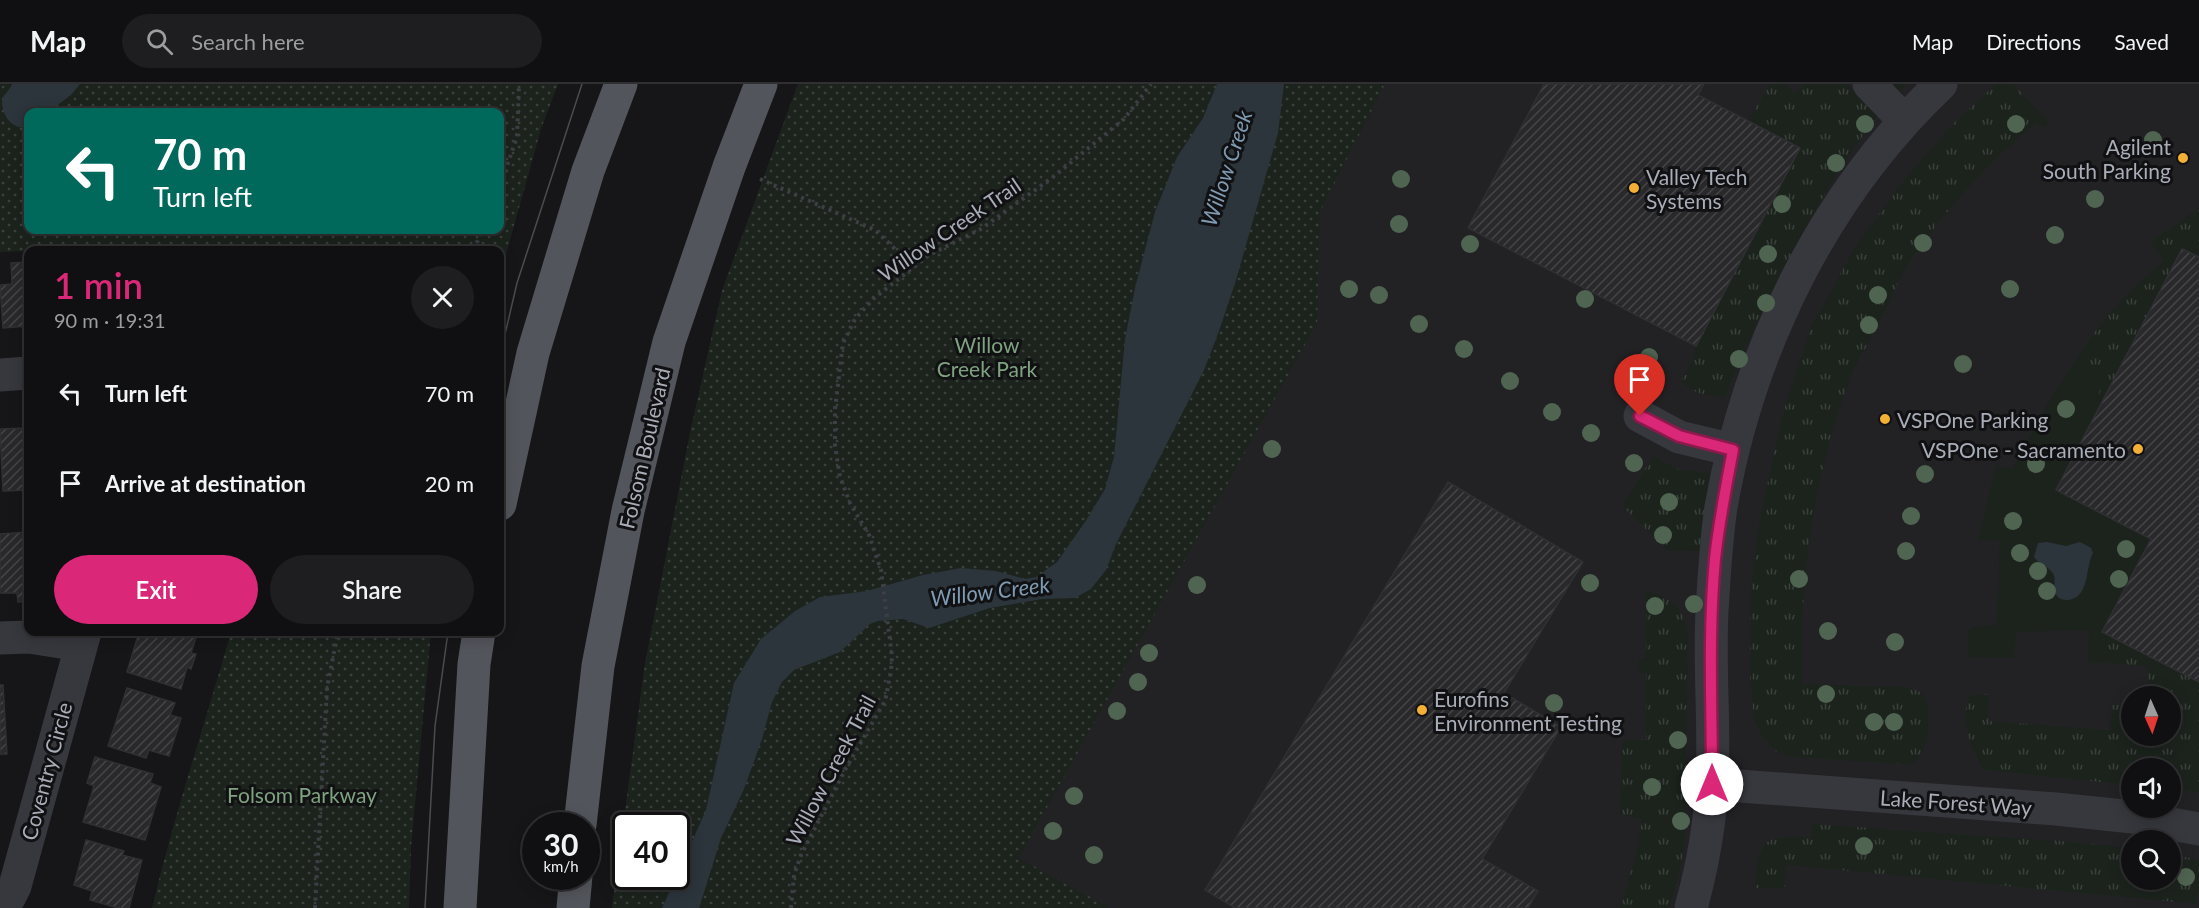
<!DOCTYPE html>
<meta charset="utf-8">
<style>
:root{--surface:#101012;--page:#1e1e20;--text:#f1f3f6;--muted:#9c9d9f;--line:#303032;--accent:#db2777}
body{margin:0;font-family:Lato,sans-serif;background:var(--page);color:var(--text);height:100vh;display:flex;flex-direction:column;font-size:22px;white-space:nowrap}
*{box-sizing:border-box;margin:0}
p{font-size:20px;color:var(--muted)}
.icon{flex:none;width:33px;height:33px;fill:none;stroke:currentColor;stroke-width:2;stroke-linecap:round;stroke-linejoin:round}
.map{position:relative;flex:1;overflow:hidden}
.side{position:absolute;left:24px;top:162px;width:480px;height:390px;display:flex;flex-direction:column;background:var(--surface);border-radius:12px;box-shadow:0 3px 15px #0003,0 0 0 2px var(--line)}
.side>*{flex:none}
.banner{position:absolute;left:24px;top:24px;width:480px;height:126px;border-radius:12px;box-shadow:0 3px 15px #0003,0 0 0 2px var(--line);background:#00695c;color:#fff;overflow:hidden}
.needle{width:39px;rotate:177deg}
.controls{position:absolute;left:2121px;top:602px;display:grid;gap:12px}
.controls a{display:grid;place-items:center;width:60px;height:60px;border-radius:50%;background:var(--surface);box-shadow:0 3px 15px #0003,0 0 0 2px var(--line);font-size:30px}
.speed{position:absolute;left:522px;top:728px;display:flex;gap:12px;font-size:30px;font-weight:700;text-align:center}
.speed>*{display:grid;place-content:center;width:78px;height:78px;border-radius:50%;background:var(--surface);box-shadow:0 3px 15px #0003,0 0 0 2px var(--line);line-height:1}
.speed small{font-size:15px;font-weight:400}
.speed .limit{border:3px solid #111;border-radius:9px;background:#fff;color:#111}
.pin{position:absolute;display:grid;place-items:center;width:51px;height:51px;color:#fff;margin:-62px -26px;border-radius:50% 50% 50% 0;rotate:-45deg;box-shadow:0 0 6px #0007}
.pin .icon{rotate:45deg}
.me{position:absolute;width:66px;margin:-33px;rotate:0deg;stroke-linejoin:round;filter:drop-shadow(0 0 4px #0008)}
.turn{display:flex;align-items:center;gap:21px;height:126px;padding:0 30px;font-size:27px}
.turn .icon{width:78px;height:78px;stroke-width:2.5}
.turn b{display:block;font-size:42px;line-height:51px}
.round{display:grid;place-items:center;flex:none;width:63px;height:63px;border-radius:32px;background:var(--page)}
.summary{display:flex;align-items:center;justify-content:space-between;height:102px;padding:0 30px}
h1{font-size:36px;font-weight:600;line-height:45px;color:var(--accent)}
.cta{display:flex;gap:12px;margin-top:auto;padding:12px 30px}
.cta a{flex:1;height:69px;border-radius:36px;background:var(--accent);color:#fff;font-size:24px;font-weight:600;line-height:69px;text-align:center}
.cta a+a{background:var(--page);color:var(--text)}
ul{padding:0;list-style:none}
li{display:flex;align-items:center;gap:18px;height:90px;padding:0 30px}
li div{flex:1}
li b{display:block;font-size:22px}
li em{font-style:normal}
header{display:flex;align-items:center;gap:36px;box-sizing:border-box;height:84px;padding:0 30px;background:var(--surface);border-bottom:2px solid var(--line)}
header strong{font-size:28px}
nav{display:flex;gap:33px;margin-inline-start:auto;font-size:21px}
.search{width:420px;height:54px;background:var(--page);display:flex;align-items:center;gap:15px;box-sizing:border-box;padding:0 21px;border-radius:33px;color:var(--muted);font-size:22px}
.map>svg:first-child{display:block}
.built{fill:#222225;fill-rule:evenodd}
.grass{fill:url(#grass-tufts)}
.park{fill:url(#park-dots);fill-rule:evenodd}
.garden{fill:#1c231d}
.water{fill:#2c353c}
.building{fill:url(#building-hatch);stroke:#303034;stroke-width:1.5}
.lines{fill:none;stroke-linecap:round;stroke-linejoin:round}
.path{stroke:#3d3f44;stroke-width:4;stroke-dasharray:3 4.5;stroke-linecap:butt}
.minor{stroke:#37383d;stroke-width:33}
.major{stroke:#53555c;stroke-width:33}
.tram{stroke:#4a4c52;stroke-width:1.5}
.tree{fill:#506452}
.route-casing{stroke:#8e194d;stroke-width:15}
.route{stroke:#db2777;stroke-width:10}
.poi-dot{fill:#f2b134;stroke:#111113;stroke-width:2}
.labels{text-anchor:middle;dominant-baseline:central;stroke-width:6;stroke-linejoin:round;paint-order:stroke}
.poi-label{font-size:21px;fill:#a8adb8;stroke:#111113;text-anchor:start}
.street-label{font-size:21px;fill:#a8adb8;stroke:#111113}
.park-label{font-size:21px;fill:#7fa381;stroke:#111113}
.water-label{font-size:22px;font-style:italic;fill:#7f9bb3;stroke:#111113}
</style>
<header>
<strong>Map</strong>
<div class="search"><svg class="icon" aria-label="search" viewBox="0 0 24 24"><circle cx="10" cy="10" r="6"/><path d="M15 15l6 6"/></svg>Search here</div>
<nav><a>Map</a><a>Directions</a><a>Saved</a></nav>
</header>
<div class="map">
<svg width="2199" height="824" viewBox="0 0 2199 824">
<defs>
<pattern id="grass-tufts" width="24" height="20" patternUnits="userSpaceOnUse" patternTransform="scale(1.5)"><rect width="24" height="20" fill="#1c231d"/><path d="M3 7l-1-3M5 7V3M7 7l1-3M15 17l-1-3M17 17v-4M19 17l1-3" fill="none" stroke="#3a403c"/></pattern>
<pattern id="park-dots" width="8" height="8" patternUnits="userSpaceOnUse" patternTransform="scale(1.5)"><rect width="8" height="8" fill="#1c231d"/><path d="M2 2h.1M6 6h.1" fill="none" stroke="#3a403c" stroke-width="1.8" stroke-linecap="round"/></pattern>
<pattern id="building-hatch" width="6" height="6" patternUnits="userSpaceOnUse" patternTransform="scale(1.5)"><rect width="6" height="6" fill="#29292c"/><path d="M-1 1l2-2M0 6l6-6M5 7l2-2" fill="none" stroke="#454548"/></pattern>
</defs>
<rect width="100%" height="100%" fill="#161618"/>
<!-- built -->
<path class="built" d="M798,0H2199V824H612L645,580L690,349L722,207ZM2132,612H2170V651H2132ZM2132,684H2170V723H2132ZM626,741H676V792H626ZM2132,756H2170V795H2132Z"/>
<!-- grass -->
<path class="grass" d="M1770,0H1787L1793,9L1806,0H1846L1856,8L1864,0H1907C1858,49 1824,109 1792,170C1767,217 1744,264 1725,314L1698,309L1680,298L1693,275L1696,262L1800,64L1748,37Z
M1996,0H2013L2050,39L2043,44L2036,39C1988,79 1947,124 1911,176C1899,193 1892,214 1882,233C1871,255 1856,278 1848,301C1813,396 1799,500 1802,600L1909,603L1922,609L1928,621L1929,646L1923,667L1913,681L1793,673L1777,668L1763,654L1754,636L1750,592L1751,500L1760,434L1782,332L1810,245L1855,163L1911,87L1953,40Z
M2199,124V173L2182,165L2098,325L2100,299L2083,265C2104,231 2135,202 2164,176L2150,158Z
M1653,372L1678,385L1713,390L1704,467H1673L1665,464L1622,422Z
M1646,507C1671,512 1681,522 1688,546L1685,757L1677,800L1669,824H1620L1636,771L1642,735L1620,730L1622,657L1646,655V589H1639V575L1646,574Z
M2102,548L2199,598V708L2171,705L2170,684H2132L2131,701L1984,686C1971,665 1960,638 1969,613L1976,610H1989L1988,637L2110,646L2112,621H2131L2132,651H2170V612H2147L2148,583L2104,579Z
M1812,740L2061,757L2131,764L2132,795H2170L2171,770L2199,776V806L2196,820L1786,781L1785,804H1755C1759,757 1761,750 1811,753Z"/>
<!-- park -->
<path class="park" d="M0,0H558L541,45L500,192V166H176L171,162L0,168ZM28,28H500V146H28Z
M798,0H1385L1320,128L1317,239L1019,774L1110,824H612L645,580L690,349L722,207ZM626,741H676V792H626Z
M231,548H431L411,763L409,824H152C174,731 205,640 231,548Z"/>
<!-- garden -->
<path class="garden" d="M2083,265L2100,299L2098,325L2151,455L2102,548L2104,579H2091L2088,576L2089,546L2016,548L2014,574L1971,573L1968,569V547L1973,543L1997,541L2000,457L1978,456L1996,382L2013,384L2045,324Z"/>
<!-- water -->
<path class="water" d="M12,0H80L71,11L48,28H28V42C14,48 1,31 2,16C3,11 10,6 12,0Z
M1217,0H1284L1278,49L1236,196L1219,247L1204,286L1116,460L1106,486L1091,505L1075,514L1042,515L990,524L929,544L903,535L878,537L870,540L840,568L794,586L782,598L772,618L762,655L744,705L721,754L699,824H662L706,726L734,599L761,555L795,527L820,513L867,507L923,491L961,484L996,487L1025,495L1036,493L1057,478L1087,435L1105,405L1114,373L1125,255L1135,204L1155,128L1177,73L1203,34Z
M2047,458L2066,462L2080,458L2091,464L2093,469C2085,483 2090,514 2068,516C2063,516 2058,515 2056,510C2051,503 2058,495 2052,488C2046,481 2040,481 2034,473L2038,459Z"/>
<!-- building -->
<path class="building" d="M1544,0H1704L1698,11L1800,64L1696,262L1468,144Z
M2182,165L2199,173V598L2102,548L2151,455L2056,406Z
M28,178V242L3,244L0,201L12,200L11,179Z
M28,344V406L3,407L0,345Z
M1448,398L1583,478L1504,609L1561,643L1482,775L1538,807L1528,824H1235L1205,806Z
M28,448V517L18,518L17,509H0V450Z
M139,548H188L197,550L191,569L196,570L191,585L187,583L181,605L127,588Z
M0,601H3L7,670H0Z
M127,604L175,619L170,631L181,634L169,672L149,666L146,674L108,662Z
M95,673L153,690L150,699L161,703L145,756L83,738L94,702L87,699Z
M86,756L124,767L122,771L142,776L129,824H118L90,816L92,807L74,801Z"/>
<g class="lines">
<!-- path -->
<path class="path" d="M760,95L875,146L914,183
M500,102L517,53L519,0
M474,166L482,146
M315,824L327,604L338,548
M791,824L794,791L801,771L846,684L885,617L891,587L892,572L881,486L869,451L850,419L840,393L835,362V325L843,259L855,235L873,215L929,171L981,145L1053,93L1124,35L1151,0"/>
<!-- minor -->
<path class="minor" d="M1869,0L1905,37
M0,291L28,289
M1640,332L1679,353L1733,366
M0,554L29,553L80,561
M1712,700L2056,725L2133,733L2199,745
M0,823L9,814L15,802L85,548
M1691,824C1702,784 1710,740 1712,699C1715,642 1709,584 1712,527C1714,492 1716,457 1721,423C1749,264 1823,112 1941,0"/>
<!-- major -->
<path class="major" d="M500,420L533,269L588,87L621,0
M580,741L598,582L628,427L669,258L729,83L761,0
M460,824L474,580L479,548
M573,824L576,792"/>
<!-- tram -->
<path class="tram" d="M500,272L517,199L582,0
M425,824L435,642L448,548"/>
</g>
<!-- trees -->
<g class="tree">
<circle cx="1865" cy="40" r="9"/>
<circle cx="2016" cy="40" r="9"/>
<circle cx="2153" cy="56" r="9"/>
<circle cx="1836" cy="79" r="9"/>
<circle cx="1401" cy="95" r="9"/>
<circle cx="2095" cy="115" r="9"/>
<circle cx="1782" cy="120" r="9"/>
<circle cx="1399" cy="140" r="9"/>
<circle cx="2055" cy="151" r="9"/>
<circle cx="1923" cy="159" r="9"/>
<circle cx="1470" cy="160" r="9"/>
<circle cx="1768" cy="170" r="9"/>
<circle cx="1349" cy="205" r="9"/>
<circle cx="2010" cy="205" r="9"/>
<circle cx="1379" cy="211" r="9"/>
<circle cx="1878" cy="211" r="9"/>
<circle cx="1585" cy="215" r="9"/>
<circle cx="1766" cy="219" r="9"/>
<circle cx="1419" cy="240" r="9"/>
<circle cx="1869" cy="241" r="9"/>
<circle cx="1464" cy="265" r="9"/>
<circle cx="1649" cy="273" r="9"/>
<circle cx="1739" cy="275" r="9"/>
<circle cx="1963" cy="280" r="9"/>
<circle cx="1510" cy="297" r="9"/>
<circle cx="2066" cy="325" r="9"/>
<circle cx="1552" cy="328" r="9"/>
<circle cx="1591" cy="349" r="9"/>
<circle cx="1272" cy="365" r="9"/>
<circle cx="1634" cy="379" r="9"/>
<circle cx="2036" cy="380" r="9"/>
<circle cx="1925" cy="390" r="9"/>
<circle cx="1669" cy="418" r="9"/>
<circle cx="1911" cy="432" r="9"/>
<circle cx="2013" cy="437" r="9"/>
<circle cx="1663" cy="451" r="9"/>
<circle cx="2126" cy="465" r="9"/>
<circle cx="1906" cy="467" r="9"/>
<circle cx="2020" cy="469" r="9"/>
<circle cx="2038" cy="487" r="9"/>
<circle cx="1799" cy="495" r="9"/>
<circle cx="2119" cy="495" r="9"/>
<circle cx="1590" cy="499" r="9"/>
<circle cx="1197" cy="501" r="9"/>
<circle cx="2047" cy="507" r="9"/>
<circle cx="1694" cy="520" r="9"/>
<circle cx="1655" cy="522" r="9"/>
<circle cx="1828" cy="547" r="9"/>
<circle cx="1895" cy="558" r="9"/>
<circle cx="1149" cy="569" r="9"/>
<circle cx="1138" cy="598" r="9"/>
<circle cx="1826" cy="610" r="9"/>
<circle cx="1554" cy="619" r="9"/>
<circle cx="1117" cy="627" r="9"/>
<circle cx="1874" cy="638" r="9"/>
<circle cx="1894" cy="638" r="9"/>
<circle cx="1678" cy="656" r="9"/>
<circle cx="1652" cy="703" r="9"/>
<circle cx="1074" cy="712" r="9"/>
<circle cx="1681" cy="737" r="9"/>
<circle cx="1053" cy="747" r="9"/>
<circle cx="1864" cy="762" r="9"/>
<circle cx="1094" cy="771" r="9"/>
<circle cx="2186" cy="793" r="9"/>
</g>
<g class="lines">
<defs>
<path id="route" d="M1640,332L1679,352L1733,366C1726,402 1719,438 1715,475C1708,549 1712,625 1712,700"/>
</defs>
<!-- route casing -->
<use href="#route" class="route-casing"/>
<!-- route -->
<use href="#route" class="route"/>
</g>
<!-- markers -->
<g class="poi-dot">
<circle cx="2183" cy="74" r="6"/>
<circle cx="1634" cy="104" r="6"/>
<circle cx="1885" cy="335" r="6"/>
<circle cx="2138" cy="365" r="6"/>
<circle cx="1422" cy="626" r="6"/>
</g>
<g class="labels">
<!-- poi labels -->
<g class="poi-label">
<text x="2171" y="62" text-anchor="end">Agilent<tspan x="2171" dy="24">South Parking</tspan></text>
<text x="1646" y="92">Valley Tech<tspan x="1646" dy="24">Systems</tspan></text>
<text x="1897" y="335">VSPOne Parking</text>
<text x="2126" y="365" text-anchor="end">VSPOne - Sacramento</text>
<text x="1434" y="614">Eurofins<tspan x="1434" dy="24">Environment Testing</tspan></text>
</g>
<!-- street labels -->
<g class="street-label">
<text transform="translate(949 145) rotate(-34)">Willow Creek Trail</text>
<text transform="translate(644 364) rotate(-77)">Folsom Boulevard</text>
<text transform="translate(830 686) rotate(-62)">Willow Creek Trail</text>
<text transform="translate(46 687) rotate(-75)">Coventry Circle</text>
<text transform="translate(1956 718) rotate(4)">Lake Forest Way</text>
</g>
<!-- park labels -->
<g class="park-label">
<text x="987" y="260">Willow<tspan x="987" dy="24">Creek Park</tspan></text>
<text x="302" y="710">Folsom Parkway</text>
</g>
<!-- water labels -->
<g class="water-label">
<text transform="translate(1226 84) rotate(-72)">Willow Creek</text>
<text transform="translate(990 507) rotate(-7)">Willow Creek</text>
</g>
</g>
</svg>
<div class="controls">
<a><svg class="needle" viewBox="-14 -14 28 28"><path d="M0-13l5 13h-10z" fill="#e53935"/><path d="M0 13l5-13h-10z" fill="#9c9d9f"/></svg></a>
<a><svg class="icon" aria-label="sound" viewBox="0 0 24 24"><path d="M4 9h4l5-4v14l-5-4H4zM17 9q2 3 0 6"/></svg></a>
<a><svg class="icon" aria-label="search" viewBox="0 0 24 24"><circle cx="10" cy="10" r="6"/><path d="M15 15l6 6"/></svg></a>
</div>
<div class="speed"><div>30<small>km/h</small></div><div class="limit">40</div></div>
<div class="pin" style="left:1640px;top:332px;background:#d93025"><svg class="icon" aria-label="arrive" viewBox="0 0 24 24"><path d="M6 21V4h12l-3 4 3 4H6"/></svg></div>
<svg class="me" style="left:1712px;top:700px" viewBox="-20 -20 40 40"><circle r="19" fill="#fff"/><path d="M0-13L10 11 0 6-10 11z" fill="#db2777"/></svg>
<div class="banner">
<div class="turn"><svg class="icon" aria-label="left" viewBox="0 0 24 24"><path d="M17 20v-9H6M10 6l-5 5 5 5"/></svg><div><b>70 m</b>Turn left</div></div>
</div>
<section class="side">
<div class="summary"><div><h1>1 min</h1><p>90 m · 19:31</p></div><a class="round"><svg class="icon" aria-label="close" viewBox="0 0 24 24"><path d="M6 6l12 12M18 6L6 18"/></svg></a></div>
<ul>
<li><svg class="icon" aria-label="left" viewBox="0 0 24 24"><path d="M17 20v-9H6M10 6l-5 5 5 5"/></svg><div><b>Turn left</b></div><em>70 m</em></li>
<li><svg class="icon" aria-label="arrive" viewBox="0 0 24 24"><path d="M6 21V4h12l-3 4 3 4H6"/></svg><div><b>Arrive at destination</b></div><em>20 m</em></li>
</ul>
<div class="cta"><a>Exit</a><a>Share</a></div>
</section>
</div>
